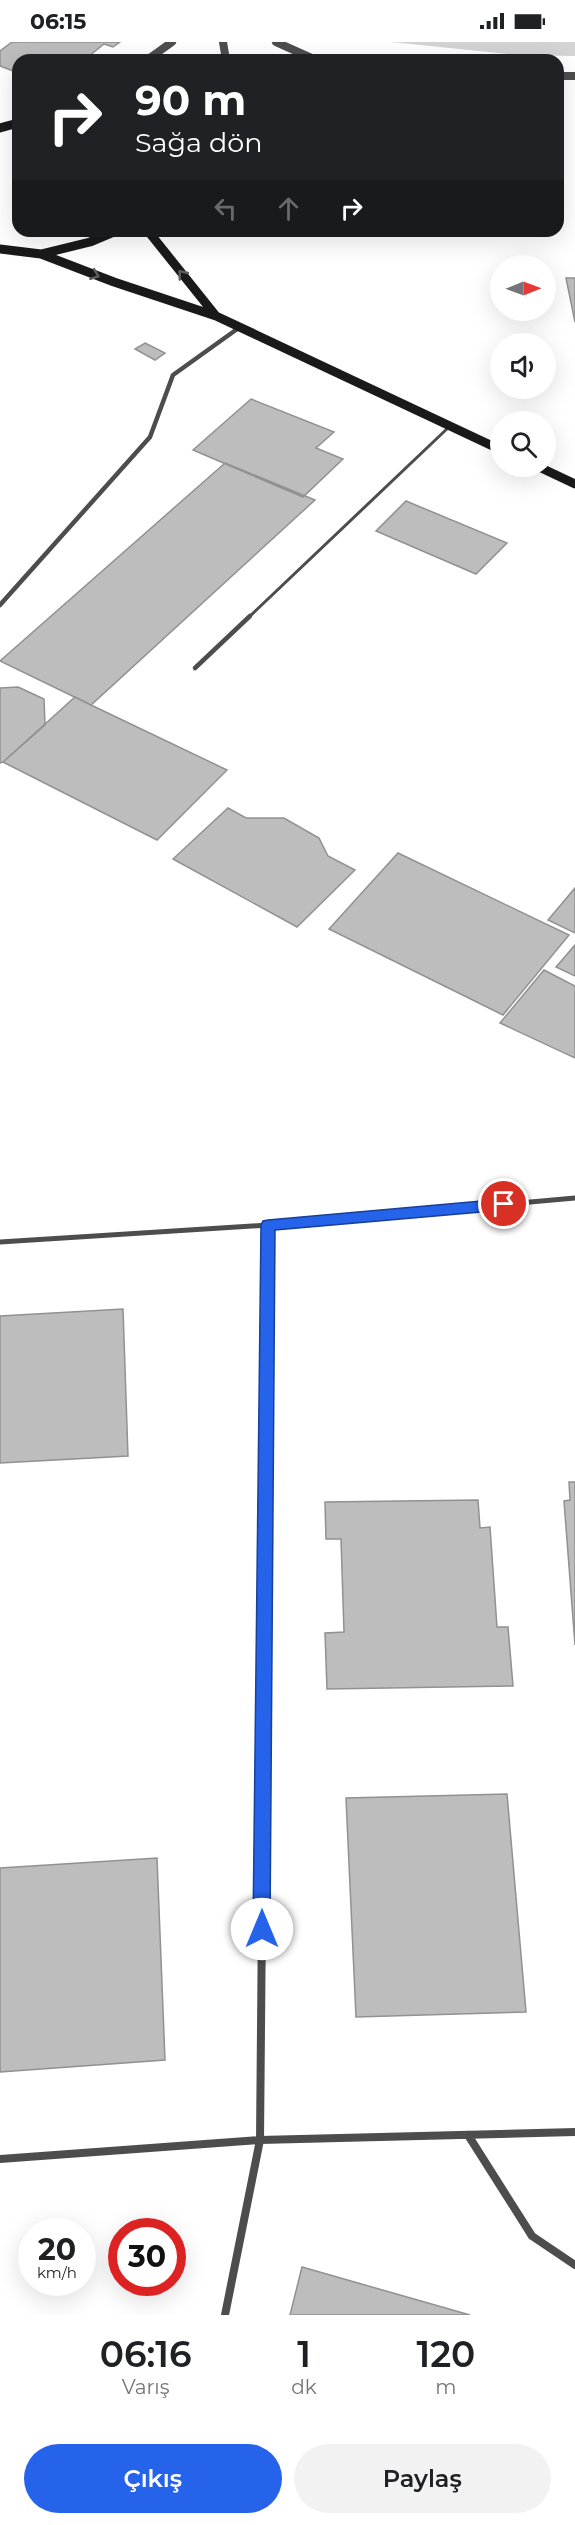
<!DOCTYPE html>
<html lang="tr">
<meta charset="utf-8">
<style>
:root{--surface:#fff;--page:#f2f2f2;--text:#202124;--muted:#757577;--accent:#2563eb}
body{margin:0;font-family:Montserrat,sans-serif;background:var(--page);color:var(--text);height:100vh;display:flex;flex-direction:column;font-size:22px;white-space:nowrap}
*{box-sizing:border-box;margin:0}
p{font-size:20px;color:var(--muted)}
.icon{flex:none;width:33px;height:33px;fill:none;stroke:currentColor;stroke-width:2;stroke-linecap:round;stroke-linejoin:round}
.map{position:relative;height:2273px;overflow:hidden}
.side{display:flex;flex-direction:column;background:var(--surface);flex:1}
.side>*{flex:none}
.banner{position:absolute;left:12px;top:12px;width:552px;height:183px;border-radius:18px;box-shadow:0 6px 24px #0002;background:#202124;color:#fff;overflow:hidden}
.needle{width:39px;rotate:89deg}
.buttons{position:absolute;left:490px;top:213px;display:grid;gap:12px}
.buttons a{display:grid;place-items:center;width:66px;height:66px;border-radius:50%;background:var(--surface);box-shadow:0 6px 24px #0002;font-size:30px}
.speed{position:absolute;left:18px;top:2176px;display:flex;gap:12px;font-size:30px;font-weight:700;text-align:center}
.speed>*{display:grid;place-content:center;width:78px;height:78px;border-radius:50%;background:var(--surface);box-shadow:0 6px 24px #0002;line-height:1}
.speed small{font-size:15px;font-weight:400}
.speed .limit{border:9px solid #d22;background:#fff;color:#111}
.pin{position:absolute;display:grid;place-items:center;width:51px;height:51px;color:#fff;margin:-26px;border:3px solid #fff;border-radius:50%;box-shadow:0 2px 6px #0007}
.me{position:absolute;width:66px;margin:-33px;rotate:0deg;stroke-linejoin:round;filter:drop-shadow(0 0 4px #0008)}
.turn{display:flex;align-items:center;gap:21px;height:126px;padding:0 24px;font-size:27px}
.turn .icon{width:78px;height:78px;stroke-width:2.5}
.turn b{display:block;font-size:42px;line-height:51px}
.lanes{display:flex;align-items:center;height:57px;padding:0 24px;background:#0003;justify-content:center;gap:30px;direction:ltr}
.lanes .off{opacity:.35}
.eta{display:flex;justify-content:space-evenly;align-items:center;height:102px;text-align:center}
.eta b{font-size:36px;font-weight:600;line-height:42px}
.button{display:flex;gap:12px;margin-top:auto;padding:12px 24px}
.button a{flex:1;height:69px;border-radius:36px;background:var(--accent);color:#fff;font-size:24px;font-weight:600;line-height:69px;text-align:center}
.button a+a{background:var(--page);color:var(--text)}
.status{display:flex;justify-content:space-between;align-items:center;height:42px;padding:0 30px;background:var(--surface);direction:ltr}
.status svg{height:16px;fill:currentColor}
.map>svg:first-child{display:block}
.green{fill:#d4d4d4}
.building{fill:#bdbdbd;stroke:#919191;stroke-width:1.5}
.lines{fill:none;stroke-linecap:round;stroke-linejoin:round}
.service-far1{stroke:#4d4d4d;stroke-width:3}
.service{stroke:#4d4d4d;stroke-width:4.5}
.minor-far2{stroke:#4d4d4d;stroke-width:4.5}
.minor-far1{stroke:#4d4d4d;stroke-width:5}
.minor{stroke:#4d4d4d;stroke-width:8}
.tertiary{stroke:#4d4d4d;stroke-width:8}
.secondary{stroke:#1a1a1a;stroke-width:9}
.oneway{stroke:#5f5f5f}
.route{fill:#2563eb;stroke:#184099;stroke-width:1.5}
</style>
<div class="status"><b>06:15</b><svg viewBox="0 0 49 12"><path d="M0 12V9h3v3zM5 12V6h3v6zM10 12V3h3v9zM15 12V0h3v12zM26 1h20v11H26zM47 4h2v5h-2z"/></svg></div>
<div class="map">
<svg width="575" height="2273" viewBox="0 0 575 2273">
<rect width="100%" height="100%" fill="#fff"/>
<!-- green -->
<path class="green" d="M391,0H575V14L518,13Z"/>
<!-- building -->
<path class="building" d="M12,0H120L113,5L104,2L84,18H18V31L0,24V9Z
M566,236H575V280Z
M145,301L165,311L155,318L135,307Z
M251,357L334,390L316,406L343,417L303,455L193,408Z
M225,421L315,458L91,663L0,619Z
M406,459L507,501L476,532L376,489Z
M18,645L44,657L45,683L3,720L0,721V646Z
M75,655L91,663L227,728L157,798L3,720Z
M228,766L246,776H284L319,796L328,814L355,828L297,885L173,817Z
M398,811L569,893L503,973L329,887Z
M575,846V891L548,878Z
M575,903V934L556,925Z
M544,928L575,944V1016L500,981Z
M123,1267L128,1414L0,1421V1274Z
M569,1440H575V1603L564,1459L570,1458Z
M478,1458L480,1486L490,1485L497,1585H508L513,1644L327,1647L325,1591L344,1590L341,1497H326L325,1460Z
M507,1752L526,1970L356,1975L346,1756Z
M157,1816L165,2018L0,2030V1826Z
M302,2225L470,2273H290Z"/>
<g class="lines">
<!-- service-far1 -->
<path class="service-far1" d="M248,576L450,384"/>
<!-- service -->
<path class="service" d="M195,626L250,574"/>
<!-- minor-far2 -->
<path class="minor-far2" d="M0,563L150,395L173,333L240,285"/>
<!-- minor-far1 -->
<path class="minor-far1" d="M0,1200L268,1183L575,1156
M267,1317L268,1183"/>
<!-- minor -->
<path class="minor" d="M468,2093L532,2194L575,2223
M0,2117L260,2098L575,2090
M225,2273L260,2098L267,1316"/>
<!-- tertiary -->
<path class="tertiary" d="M223,0L226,18
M276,0L316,18
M147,18L172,0
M558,34H575"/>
<!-- secondary -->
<path class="secondary" d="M0,86L18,81
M148,189L216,274
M0,207L41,212L90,200L116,189
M41,212L114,240L216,274L501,408
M537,424L575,442"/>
</g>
<!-- one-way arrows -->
<defs><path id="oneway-chevron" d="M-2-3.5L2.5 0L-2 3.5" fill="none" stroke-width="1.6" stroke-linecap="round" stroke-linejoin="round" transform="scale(1.5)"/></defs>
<g class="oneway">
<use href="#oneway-chevron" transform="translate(182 232) rotate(-129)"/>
<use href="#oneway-chevron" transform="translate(95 233) rotate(21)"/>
</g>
<!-- route -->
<path class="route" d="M504,1157L511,1162L504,1168L275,1188L270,1887L268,1893L262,1896L256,1893L253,1887L261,1183L263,1179L268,1178Z"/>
</svg>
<div class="buttons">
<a><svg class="needle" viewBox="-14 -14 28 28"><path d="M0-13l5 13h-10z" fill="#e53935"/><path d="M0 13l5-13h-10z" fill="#757577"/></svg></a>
<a><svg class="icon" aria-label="sound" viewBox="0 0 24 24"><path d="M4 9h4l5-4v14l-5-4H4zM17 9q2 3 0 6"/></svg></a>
<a><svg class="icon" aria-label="search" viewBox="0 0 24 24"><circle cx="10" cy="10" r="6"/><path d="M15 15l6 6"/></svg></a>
</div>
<div class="speed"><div>20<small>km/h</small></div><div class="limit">30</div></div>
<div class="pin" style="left:504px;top:1162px;background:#d93025"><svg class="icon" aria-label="arrive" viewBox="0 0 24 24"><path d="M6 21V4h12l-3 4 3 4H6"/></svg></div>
<svg class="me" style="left:262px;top:1887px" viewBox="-20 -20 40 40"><circle r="19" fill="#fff"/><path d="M0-13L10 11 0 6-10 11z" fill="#2563eb"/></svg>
<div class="banner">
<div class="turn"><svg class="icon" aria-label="right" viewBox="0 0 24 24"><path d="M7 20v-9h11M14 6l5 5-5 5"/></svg><div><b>90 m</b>Sağa dön</div></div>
<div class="lanes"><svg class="icon off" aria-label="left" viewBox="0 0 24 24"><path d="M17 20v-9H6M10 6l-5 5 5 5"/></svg><svg class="icon off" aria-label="ahead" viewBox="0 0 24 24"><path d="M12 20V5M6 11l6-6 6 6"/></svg><svg class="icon" aria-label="right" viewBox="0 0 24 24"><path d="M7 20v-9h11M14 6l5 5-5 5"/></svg></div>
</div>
</div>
<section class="side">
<div class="eta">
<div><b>06:16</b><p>Varış</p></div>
<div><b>1</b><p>dk</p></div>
<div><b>120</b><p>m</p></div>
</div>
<div class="button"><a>Çıkış</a><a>Paylaş</a></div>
</section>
